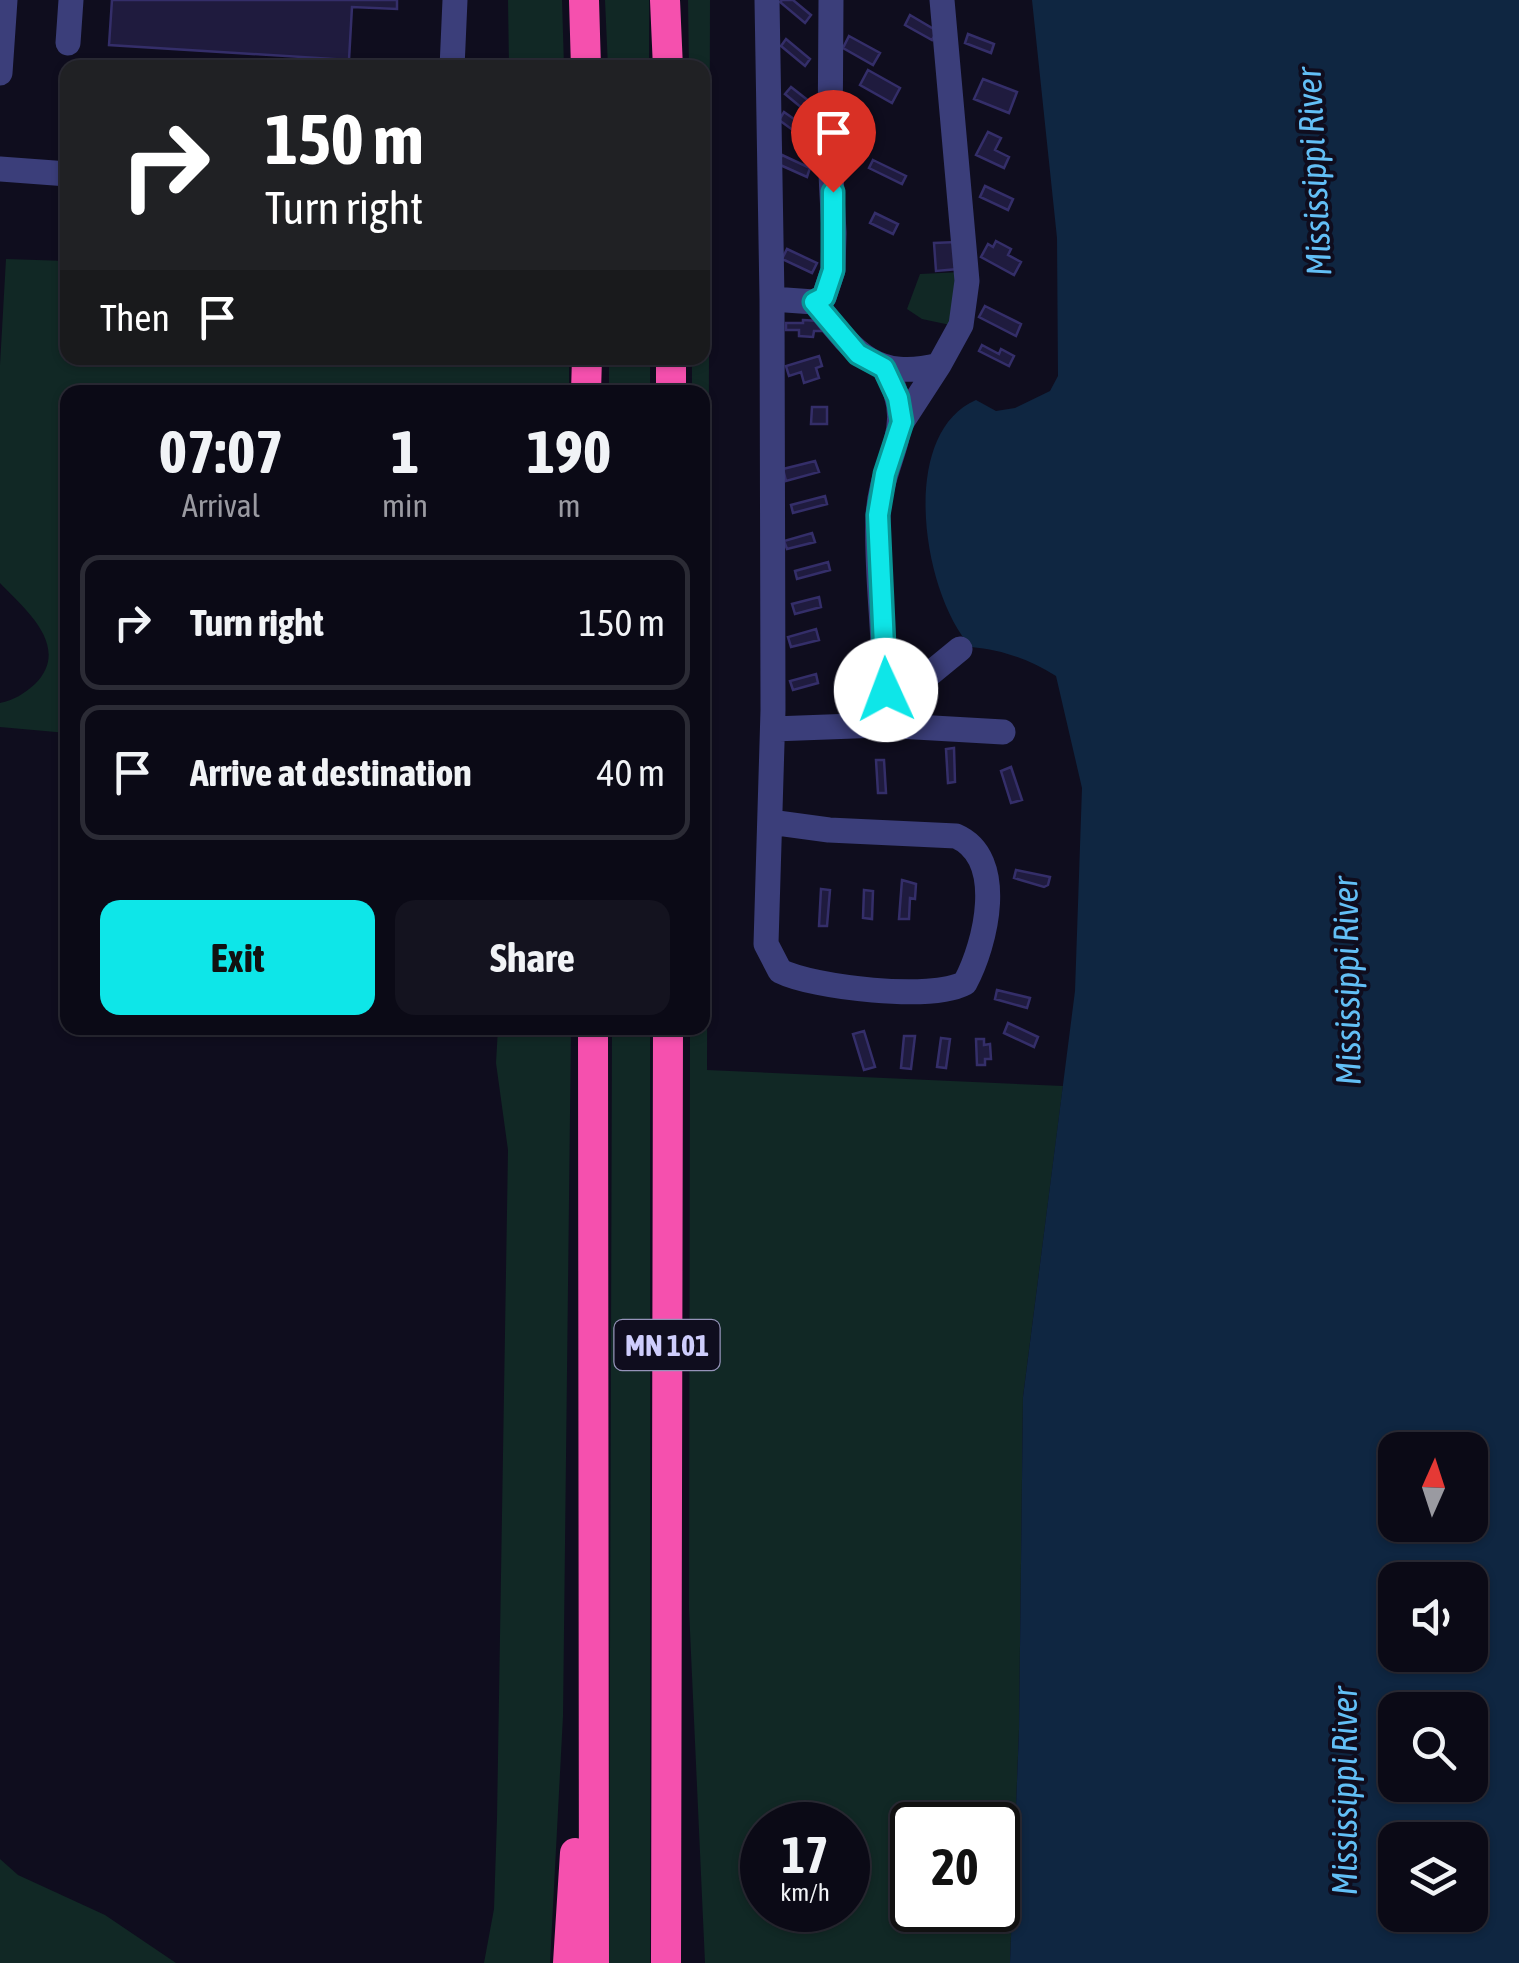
<!DOCTYPE html>
<style>
:root{--surface:#0b0a16;--page:#14131f;--text:#f1f3f6;--muted:#9a9aa1;--line:#2b2b35;--accent:#0ee6e8}
body{margin:0;font-family:"Asap Condensed",sans-serif;background:var(--page);color:var(--text);height:100vh;display:flex;flex-direction:column;font-size:38px;white-space:nowrap}
*{box-sizing:border-box;margin:0}
p{font-size:32px;color:var(--muted)}
.icon{flex:none;width:55px;height:55px;fill:none;stroke:currentColor;stroke-width:2;stroke-linecap:round;stroke-linejoin:round}
.map{position:relative;flex:1;overflow:hidden}
.side{position:absolute;left:60px;top:385px;width:650px;height:650px;display:flex;flex-direction:column;background:var(--surface);border-radius:20px;box-shadow:0 2px 8px #0004,0 0 0 2px var(--line)}
.side>*{flex:none}
.top-card{position:absolute;left:60px;top:60px;width:650px;height:305px;border-radius:20px;box-shadow:0 2px 8px #0004,0 0 0 2px var(--line);background:#202124;color:#fff;overflow:hidden}
.needle{width:65px;rotate:3deg}
.controls{position:absolute;left:1378px;top:1432px;display:grid;gap:20px}
.controls a{display:grid;place-items:center;width:110px;height:110px;border-radius:20px;background:var(--surface);box-shadow:0 2px 8px #0004,0 0 0 2px var(--line);font-size:50px}
.speed{position:absolute;left:740px;top:1802px;display:flex;gap:20px;font-size:50px;font-weight:700;text-align:center}
.speed>*{display:grid;place-content:center;width:130px;height:130px;border-radius:50%;background:var(--surface);box-shadow:0 2px 8px #0004,0 0 0 2px var(--line);line-height:1}
.speed small{font-size:25px;font-weight:400}
.speed .limit{border:5px solid #111;border-radius:15px;background:#fff;color:#111}
.pin{position:absolute;display:grid;place-items:center;width:85px;height:85px;color:#fff;margin:-102px -42px;border-radius:50% 50% 50% 0;rotate:-45deg;box-shadow:0 0 10px #0007}
.pin .icon{rotate:45deg}
.me{position:absolute;width:110px;margin:-55px;rotate:358deg;stroke-linejoin:round;filter:drop-shadow(0 0 8px #0008)}
.turn{display:flex;align-items:center;gap:35px;height:210px;padding:0 40px;font-size:45px}
.turn .icon{width:130px;height:130px;stroke-width:2.5}
.turn b{display:block;font-size:70px;line-height:85px}
.then{display:flex;align-items:center;height:95px;padding:0 40px;background:#0003;gap:20px;font-size:38px}
.eta{display:flex;justify-content:space-evenly;align-items:center;height:170px;text-align:center}
.eta b{font-size:60px;font-weight:700;line-height:70px}
.button{display:flex;gap:20px;margin-top:auto;padding:20px 40px}
.button a{flex:1;height:115px;border-radius:20px;background:var(--accent);color:#111;font-size:40px;font-weight:700;line-height:115px;text-align:center}
.button a+a{background:var(--page);color:var(--text)}
ul{padding:0;list-style:none}
li{display:flex;align-items:center;gap:30px;height:135px;margin:0 20px 15px;padding:0 20px;border:5px solid var(--line);border-radius:20px}
li div{flex:1}
li b{display:block;font-size:38px}
li em{font-style:normal}
.map>svg:first-child{display:block}
.green{fill:#112825;fill-rule:evenodd}
.water{fill:#0f2641;fill-rule:evenodd}
.building{fill:#1f1b3e;stroke:#342e69;stroke-width:2.5}
.lines{fill:none;stroke-linecap:round;stroke-linejoin:round}
.minor{stroke:#3b3e7a;stroke-width:25}
.highway{stroke:#f550ae;stroke-width:30}
.route-casing{stroke:#099697;stroke-width:25}
.route{stroke:#0ee6e8;stroke-width:18}
.labels{text-anchor:middle;dominant-baseline:central;stroke-width:8;stroke-linejoin:round;paint-order:stroke}
.shield{fill:#0f0d1e;stroke:#9593b9;stroke-width:2.5}
.shield-label{font-size:30px;font-weight:bold;fill:#cecdfc}
.water-label{font-size:35px;font-style:italic;fill:#62bff6;stroke:#0f0d1e}
</style>
<div class="map">
<svg width="1519" height="1963" viewBox="0 0 1519 1963">
<rect width="100%" height="100%" fill="#0f0d1e"/>
<!-- green -->
<path class="green" d="M508,0H562L564,67H509Z
M605,0H649V67H608Z
M688,0H710L707,1070L1063,1086L1023,1397L1019,1730L1010,1963H705L689,1609L690,1028H702V392H692V358H702V68L689,67ZM762,1825H848V1910H762ZM912,1825H998V1910H912Z
M6,259L67,261L68,358H569V392H68L67,733L0,727V703C14,700 24,694 35,684C72,647 25,609 0,583V365Z
M962,272L955,326L922,319L907,309L920,274Z
M609,358H650V392H609Z
M498,1028H571L563,1716L550,1963H484L494,1909L497,1818L508,1150L496,1063Z
M612,1028H650V1963H609Z
M0,1859L18,1875L105,1915L176,1963H0Z"/>
<!-- water -->
<path class="water" d="M1032,0H1519V1963H1010L1019,1730L1023,1397L1075,991L1082,788L1056,676C1028,659 1003,650 971,647C923,595 897,434 976,400L996,411L1015,408L1050,391L1058,376L1057,238ZM1395,1450H1470V1525H1395ZM1395,1580H1470V1655H1395ZM1395,1710H1470V1785H1395ZM1395,1840H1470V1915H1395Z"/>
<!-- building -->
<path class="building" d="M112,0H397V9L352,7L349,60L109,45Z
M782,0H793L811,15L805,23L780,2Z
M910,15L937,31L932,40L905,25Z
M968,34L994,44L991,53L965,43Z
M849,36L880,53L873,65L843,48Z
M786,39L810,59L805,66L781,46Z
M868,70L900,88L892,103L860,85Z
M983,79L1017,92L1009,113L974,99Z
M791,87L814,105L808,113L785,94Z
M784,112L807,128L801,136L779,120Z
M988,132L1001,138L995,150L1009,157L1004,168L976,155Z
M782,155L810,168L807,177L778,164Z
M873,160L906,176L902,184L869,168Z
M985,186L1013,199L1008,210L980,197Z
M875,213L898,224L893,234L870,223Z
M996,241L1011,249L1008,255L1021,262L1014,275L981,257L988,244L993,247Z
M957,242L958,269L936,271L934,243Z
M787,249L817,263L812,273L782,259Z
M985,306L1021,324L1016,336L979,317Z
M803,320L819,321L822,331H814L813,337L799,336V330H786V323H803Z
M982,345L999,354L1001,349L1014,356L1009,366L979,351Z
M819,356L822,366L816,368L819,378L804,383L801,372L789,376L786,366Z
M812,407H827V424H811Z
M815,461L819,472L786,481L783,469Z
M825,496L827,504L793,513L791,505Z
M812,533L815,542L787,549L784,541Z
M828,562L830,570L797,579L795,571Z
M819,597L821,607L795,614L792,604Z
M816,629L819,640L791,647L788,637Z
M816,674L818,683L793,690L790,681Z
M954,748L955,782L948,783L946,749Z
M876,760H884L886,793H878Z
M1011,767L1022,800L1011,803L1001,771Z
M1016,870L1050,877L1048,885L1044,887L1014,878Z
M902,880L916,884L915,899L910,898L909,919H899Z
M821,889L830,890L827,926H819Z
M864,890L873,891L872,919L863,918Z
M997,990L1030,998L1027,1008L995,999Z
M1008,1023L1038,1037L1034,1047L1004,1033Z
M864,1031L875,1067L864,1070L853,1034Z
M904,1036H915L911,1069L901,1068Z
M941,1038L950,1039L946,1068L937,1067Z
M976,1039H984V1045L990,1044L991,1059H985V1065H977Z"/>
<g class="lines">
<!-- minor -->
<path class="minor" d="M767,0L772,299L814,302C852,349 873,382 939,365L961,325L967,281L942,0
M68,43L71,0
M452,68L455,0
M0,73L5,0
M0,169L68,174
M814,302L824,297L833,270L834,233L830,155L831,0
M902,422L939,365
M884,704L921,681L960,649
M881,725L1003,732
M773,729L881,725C890,655 875,586 878,516C881,455 921,428 884,368
M770,822L829,830L956,836C1007,858 986,944 965,983C932,1001 814,988 780,971L766,944L773,710L772,299"/>
<!-- highway -->
<path class="highway" d="M584,0L586,68
M665,0L668,68
M586,392L587,358
M671,392V358
M593,1028L594,1963
M568,1963L575,1853
M666,1963L668,1028"/>
</g>
<g class="lines">
<defs>
<path id="route" d="M833,192V270L824,297L814,302L858,354L884,368L898,398L902,422L885,474L878,515L886,690"/>
</defs>
<!-- route casing -->
<use href="#route" class="route-casing"/>
<!-- route -->
<use href="#route" class="route"/>
</g>
<g class="labels">
<!-- shield labels -->
<rect class="shield" x="614.5" y="1320" width="105" height="50" rx="8"/>
<g class="shield-label">
<text x="667" y="1345">MN 101</text>
</g>
<!-- water labels -->
<g class="water-label">
<text transform="translate(1313 172) rotate(-93)">Mississippi River</text>
<text transform="translate(1346 981) rotate(-91)">Mississippi River</text>
<text transform="translate(1344 1791) rotate(-90)">Mississippi River</text>
</g>
</g>
</svg>
<div class="controls">
<a><svg class="needle" viewBox="-14 -14 28 28"><path d="M0-13l5 13h-10z" fill="#e53935"/><path d="M0 13l5-13h-10z" fill="#9a9aa1"/></svg></a>
<a><svg class="icon" aria-label="sound" viewBox="0 0 24 24"><path d="M4 9h4l5-4v14l-5-4H4zM17 9q2 3 0 6"/></svg></a>
<a><svg class="icon" aria-label="search" viewBox="0 0 24 24"><circle cx="10" cy="10" r="6"/><path d="M15 15l6 6"/></svg></a>
<a><svg class="icon" aria-label="layers" viewBox="0 0 24 24"><path d="M12 4l9 5-9 5-9-5zM3 14l9 5 9-5"/></svg></a>
</div>
<div class="speed"><div>17<small>km/h</small></div><div class="limit">20</div></div>
<div class="pin" style="left:833px;top:192px;background:#d93025"><svg class="icon" aria-label="arrive" viewBox="0 0 24 24"><path d="M6 21V4h12l-3 4 3 4H6"/></svg></div>
<svg class="me" style="left:886px;top:690px" viewBox="-20 -20 40 40"><circle r="19" fill="#fff"/><path d="M0-13L10 11 0 6-10 11z" fill="#0ee6e8"/></svg>
<div class="top-card">
<div class="turn"><svg class="icon" aria-label="right" viewBox="0 0 24 24"><path d="M7 20v-9h11M14 6l5 5-5 5"/></svg><div><b>150 m</b>Turn right</div></div>
<div class="then">Then<svg class="icon" aria-label="arrive" viewBox="0 0 24 24"><path d="M6 21V4h12l-3 4 3 4H6"/></svg></div>
</div>
<section class="side">
<div class="eta">
<div><b>07:07</b><p>Arrival</p></div>
<div><b>1</b><p>min</p></div>
<div><b>190</b><p>m</p></div>
</div>
<ul>
<li><svg class="icon" aria-label="right" viewBox="0 0 24 24"><path d="M7 20v-9h11M14 6l5 5-5 5"/></svg><div><b>Turn right</b></div><em>150 m</em></li>
<li><svg class="icon" aria-label="arrive" viewBox="0 0 24 24"><path d="M6 21V4h12l-3 4 3 4H6"/></svg><div><b>Arrive at destination</b></div><em>40 m</em></li>
</ul>
<div class="button"><a>Exit</a><a>Share</a></div>
</section>
</div>
